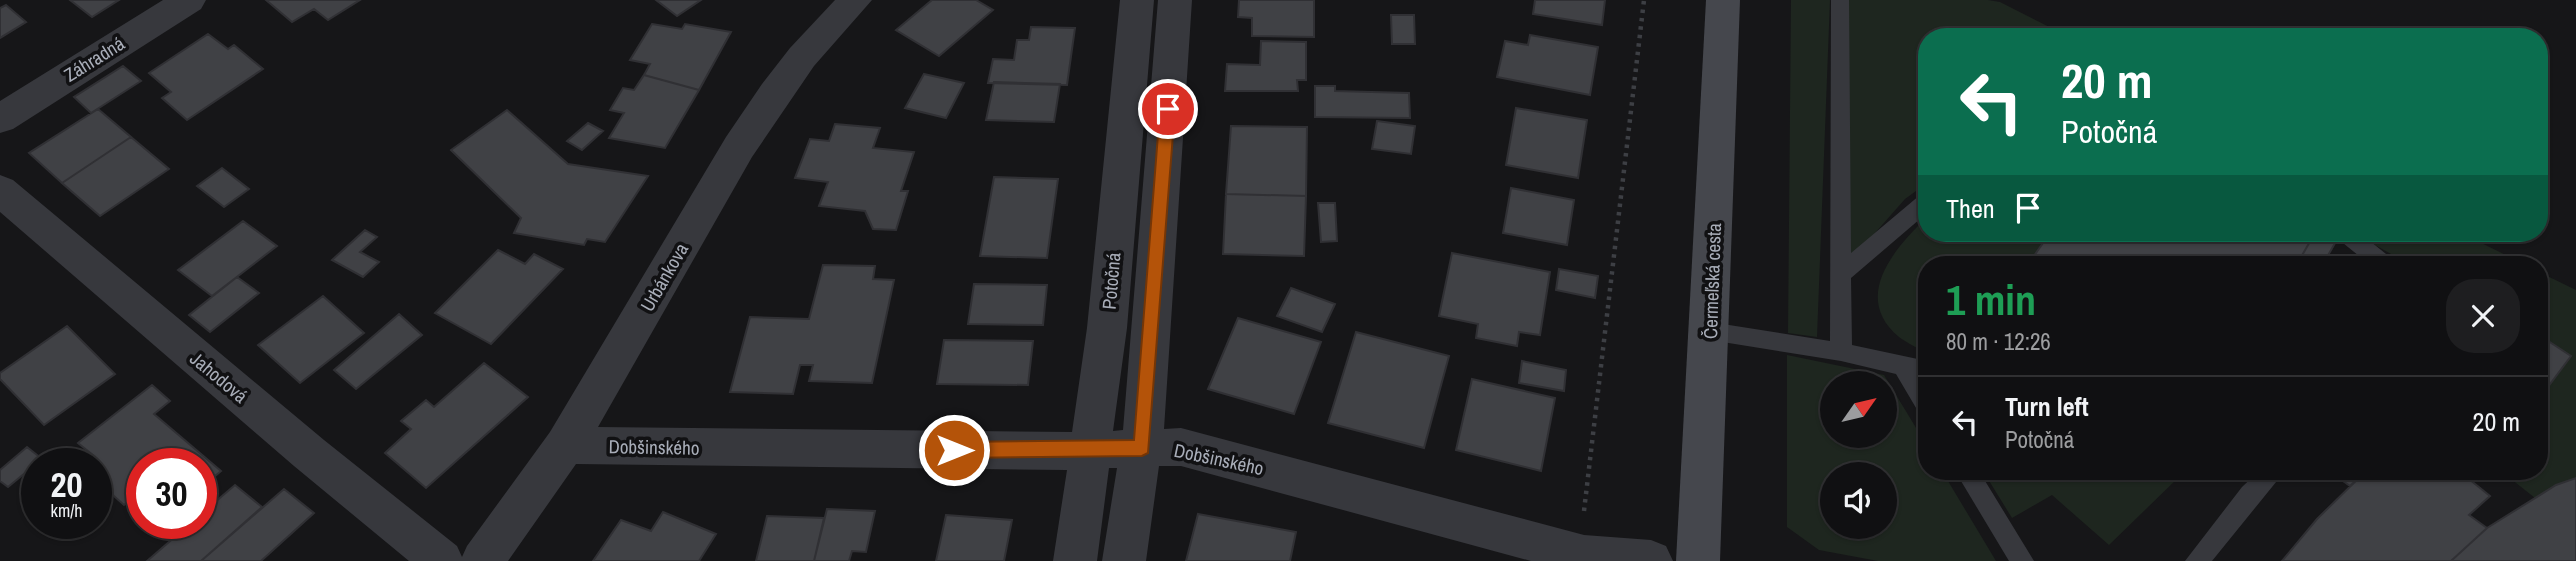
<!DOCTYPE html>
<meta charset="utf-8">
<style>
:root{--surface:#101012;--page:#1e1e20;--text:#f1f3f6;--muted:#9c9d9f;--line:#303032}
body{margin:0;font-family:"Archivo Narrow",sans-serif;background:var(--page);color:var(--text);height:100vh;display:flex;flex-direction:column;font-size:26px;white-space:nowrap}
*{box-sizing:border-box;margin:0}
p{font-size:23px;color:var(--muted)}
.icon{flex:none;width:38px;height:38px;fill:none;stroke:currentColor;stroke-width:2;stroke-linecap:round;stroke-linejoin:round}
.map{position:relative;flex:1;overflow:hidden}
.panel{position:absolute;left:1918px;top:256px;width:630px;height:224px;display:flex;flex-direction:column;background:var(--surface);border-radius:28px;box-shadow:0 2px 5px #0004,0 0 0 2px var(--line)}
.panel>*{flex:none}
.hud{position:absolute;left:1918px;top:28px;width:630px;height:214px;border-radius:28px;box-shadow:0 2px 5px #0004,0 0 0 2px var(--line);background:#0b6e4f;color:#fff;overflow:hidden}
.needle{width:46px;rotate:56deg}
.buttons{position:absolute;left:1820px;top:371px;display:grid;gap:14px}
.buttons a{display:grid;place-items:center;width:77px;height:77px;border-radius:50%;background:var(--surface);box-shadow:0 2px 5px #0004,0 0 0 2px var(--line);font-size:35px}
.speed{position:absolute;left:21px;top:448px;display:flex;gap:14px;font-size:35px;font-weight:700;text-align:center}
.speed>*{display:grid;place-content:center;width:91px;height:91px;border-radius:50%;background:var(--surface);box-shadow:0 2px 5px #0004,0 0 0 2px var(--line);line-height:1}
.speed small{font-size:18px;font-weight:400}
.speed .limit{border:10px solid #d22;background:#fff;color:#111}
.pin{position:absolute;display:grid;place-items:center;width:60px;height:60px;color:#fff;margin:-30px;border:4px solid #fff;border-radius:50%;box-shadow:0 2px 7px #0007}
.me{position:absolute;width:77px;margin:-38px;rotate:90deg;stroke-linejoin:round;filter:drop-shadow(0 0 5px #0008)}
.turn{display:flex;align-items:center;gap:24px;height:147px;padding:0 28px;font-size:32px}
.turn .icon{width:91px;height:91px;stroke-width:2.5}
.turn b{display:block;font-size:49px;line-height:60px}
.then{display:flex;align-items:center;height:66px;padding:0 28px;background:#0003;gap:14px;font-size:26px}
.round{display:grid;place-items:center;flex:none;width:74px;height:74px;border-radius:28px;background:var(--page)}
.headline{display:flex;align-items:center;justify-content:space-between;height:119px;padding:0 28px}
h1{font-size:42px;font-weight:700;line-height:52px;color:#1e9e55}
ul{padding:0;list-style:none}
li{display:flex;align-items:center;gap:21px;height:91px;padding:0 28px;border-top:2px solid var(--line)}
li div{flex:1}
li b{display:block;font-size:26px}
li em{font-style:normal}
.map>svg:first-child{display:block}
.green{fill:#1e261f;fill-rule:evenodd}
.building{fill:#404145;stroke:#303034;stroke-width:2}
.lines{fill:none;stroke-linecap:round;stroke-linejoin:round}
.path{stroke:#3d3f44;stroke-width:4.5;stroke-dasharray:3.5 5;stroke-linecap:butt}
.service{fill:#37383d;fill-rule:evenodd}
.minor{fill:#37383d;fill-rule:evenodd}
.secondary{fill:#45474d;fill-rule:evenodd}
.route{fill:#b45309;stroke:#753606;stroke-width:2}
.labels{text-anchor:middle;dominant-baseline:central;stroke-width:7;stroke-linejoin:round;paint-order:stroke}
.street-label{font-size:19px;fill:#a8adb8;stroke:#111113}
</style>
<div class="map">
<svg width="2576" height="561" viewBox="0 0 2576 561">
<rect width="100%" height="100%" fill="#161618"/>
<!-- green -->
<path class="green" d="M1791,0H1830L1817,337L1788,333Z
M1849,0H1988L2000,2L2069,37H1927V183L1905,199L1852,259L1847,240Z
M1927,217V233H2050L2029,263L2031,264H1927V354C1918,348 1907,343 1899,337C1851,297 1895,248 1927,217Z
M2361,233H2461L2524,264H2472L2453,254L2445,264H2409L2375,245Z
M2539,272L2576,290V561H2451L2487,528L2535,498L2501,471H2539V399L2571,356L2539,335Z
M1787,355L1884,375L1927,446V471H1942L1996,561H1878L1819,550L1787,527ZM1885,383V436H1832V383ZM1885,474V527H1832V474Z
M1983,471H2174L2181,475L2109,545L2052,495L2012,518Z"/>
<!-- building -->
<path class="building" d="M70,0H119L92,17Z
M266,0H360L328,20L314,9L292,22Z
M656,0H701L677,16Z
M932,0H976L993,10L939,56L896,30Z
M1239,0H1314V37L1252,36V18L1238,17Z
M1535,0H1605L1602,25L1533,14Z
M6,5L26,22L0,38V8Z
M1391,15H1414L1415,44H1392Z
M652,24L682,29L685,24L731,32L699,90L644,75L650,64L630,60Z
M1031,27L1075,28L1067,85L988,83L993,59L1014,60L1017,40H1029Z
M208,34L228,49L234,45L263,69L187,120L162,98L171,92L149,73Z
M1530,35L1598,47L1590,95L1497,77L1505,41L1528,45Z
M1261,41L1306,42V80H1297L1298,91H1225L1227,64L1260,65Z
M123,66L141,81L91,113L74,97Z
M924,74L964,83L946,118L905,108Z
M644,75L699,90L665,148L609,138L624,113L610,110L623,88L634,90Z
M994,82L1060,84L1054,122L986,120Z
M1315,86H1335V91L1409,93L1410,118L1315,117Z
M1516,108L1587,120L1578,178L1506,165Z
M98,109L131,137L62,183L29,153Z
M507,110L568,164L648,176L605,242L587,239L584,245L514,233L521,218L451,150Z
M1377,121L1415,126L1411,154L1372,149Z
M588,123L603,131L582,150L567,141Z
M835,124L880,128L873,148L914,152L901,191H908L896,230L873,229L865,211L819,206L828,182L795,178L810,139L829,141Z
M1231,126L1307,127L1306,196L1226,194Z
M131,137L169,169L100,216L62,183Z
M222,168L249,189L224,207L197,186Z
M994,177L1058,179L1047,258L980,256Z
M1511,188L1574,200L1567,245L1503,233Z
M1226,194L1306,196L1304,256L1223,254Z
M1318,203H1335L1337,241L1321,242Z
M243,221L277,246L212,296L178,270Z
M365,230L377,237L360,252L379,262L363,277L332,260Z
M2050,233H2315L2297,264L2029,263Z
M2315,233H2327L2338,238L2323,264H2297Z
M498,250L525,264L534,254L563,269L491,344L435,313Z
M1452,253L1550,272L1540,335L1519,332L1517,346L1476,338L1478,324L1439,316Z
M823,265L875,266L873,279L894,280L872,383L809,381L813,365H800L793,394L730,392L750,317L809,319Z
M1559,269L1598,276L1595,298L1556,290Z
M237,277L259,293L210,332L189,315Z
M974,284L1047,285L1043,325L968,324Z
M1291,288L1335,304L1322,332L1277,316Z
M323,296L364,333L300,383L258,345Z
M399,314L422,335L356,389L334,370Z
M1238,318L1321,342L1294,414L1208,389Z
M67,326L115,374L44,425L0,379V373Z
M1356,332L1449,356L1424,448L1328,423Z
M2539,335L2571,356L2539,399Z
M944,340L1033,341L1028,385L937,384Z
M1522,361L1566,370L1564,391L1519,383Z
M484,363L528,397L426,488L385,453L411,429L401,421L426,400L434,407Z
M1472,379L1555,398L1541,471L1456,450Z
M152,385L170,401L154,414L221,471L201,488V464H142V508L131,499L124,505L96,480V464H84L94,456L78,443Z
M27,447L42,459L8,487L0,481V470Z
M2329,471H2366L2350,486Z
M2366,471H2459L2490,496L2469,515L2487,528L2451,561H2282L2317,519Z
M2576,478V561H2451L2487,528L2556,485Z
M235,485L262,507L201,561H147L191,523H201V514Z
M284,489L314,513L261,561H201Z
M827,509L875,511L866,552L852,551L849,561H814Z
M663,512L716,534L699,561H593L621,520L651,531Z
M1198,514L1296,532L1290,561H1186Z
M946,515L1012,520L1004,561H936Z
M767,516L824,518L814,561H756Z"/>
<g class="lines">
<!-- path -->
<path class="path" d="M1584,511L1644,0"/>
<!-- service -->
<path class="service" d="M1831,0H1849L1851,253L1920,195L1927,193V213L1851,278L1852,345L1927,361V380H1923L1927,386V416L1919,413L1896,374L1841,361L1710,340L1702,338L1699,331L1702,324L1710,322L1830,341Z
M2335,233H2360L2391,258L2394,264H2369L2338,239Z
M1955,471H1979L2034,561H2009Z
M2259,471H2285L2212,561H2185L2242,487Z"/>
<!-- minor -->
<path class="minor" d="M163,0H206L201,9L13,129L0,133V101Z
M835,0H872L814,66L752,157L598,427L1072,432L1087,328L1120,0H1154L1127,328L1113,431L1123,430L1158,0H1192L1164,429L1181,428L1584,535L1651,540L1666,546L1673,561H1531L1181,466H1159L1146,561H1102L1117,468H1109L1097,561H1053L1067,470L576,464L508,561H409L294,466L0,212V175L13,180L324,440L457,546L462,557L467,546L550,432L726,137L762,84L790,48Z"/>
<!-- secondary -->
<path class="secondary" d="M1706,0H1740L1720,561H1676Z"/>
</g>
<!-- route -->
<path class="route" d="M1168,104L1175,109L1148,453L1142,456L954,458L948,455L945,450L948,444L954,442L1134,440L1160,109Z"/>
<g class="labels">
<!-- street labels -->
<g class="street-label">
<text transform="translate(94 59) rotate(-32)">Záhradná</text>
<text transform="translate(664 277) rotate(-60)">Urbánkova</text>
<text transform="translate(1111 281) rotate(-85)">Potočná</text>
<text transform="translate(1712 281) rotate(-88)">Čermeľská cesta</text>
<text transform="translate(219 377) rotate(40)">Jahodová</text>
<text transform="translate(654 447) rotate(1)">Dobšinského</text>
<text transform="translate(1219 459) rotate(12)">Dobšinského</text>
</g>
</g>
</svg>
<div class="buttons">
<a><svg class="needle" viewBox="-14 -14 28 28"><path d="M0-13l5 13h-10z" fill="#e53935"/><path d="M0 13l5-13h-10z" fill="#9c9d9f"/></svg></a>
<a><svg class="icon" aria-label="sound" viewBox="0 0 24 24"><path d="M4 9h4l5-4v14l-5-4H4zM17 9q2 3 0 6"/></svg></a>
</div>
<div class="speed"><div>20<small>km/h</small></div><div class="limit">30</div></div>
<div class="pin" style="left:1168px;top:109px;background:#d93025"><svg class="icon" aria-label="arrive" viewBox="0 0 24 24"><path d="M6 21V4h12l-3 4 3 4H6"/></svg></div>
<svg class="me" style="left:954px;top:450px" viewBox="-20 -20 40 40"><circle r="17" fill="#b45309" stroke="#fff" stroke-width="3"/><path d="M0-11L8 9 0 5-8 9z" fill="#fff"/></svg>
<div class="hud">
<div class="turn"><svg class="icon" aria-label="left" viewBox="0 0 24 24"><path d="M17 20v-9H6M10 6l-5 5 5 5"/></svg><div><b>20 m</b>Potočná</div></div>
<div class="then">Then<svg class="icon" aria-label="arrive" viewBox="0 0 24 24"><path d="M6 21V4h12l-3 4 3 4H6"/></svg></div>
</div>
<section class="panel">
<div class="headline"><div><h1>1 min</h1><p>80 m · 12:26</p></div><a class="round"><svg class="icon" aria-label="close" viewBox="0 0 24 24"><path d="M6 6l12 12M18 6L6 18"/></svg></a></div>
<ul>
<li><svg class="icon" aria-label="left" viewBox="0 0 24 24"><path d="M17 20v-9H6M10 6l-5 5 5 5"/></svg><div><b>Turn left</b><p>Potočná</p></div><em>20 m</em></li>
</ul>
</section>
</div>
